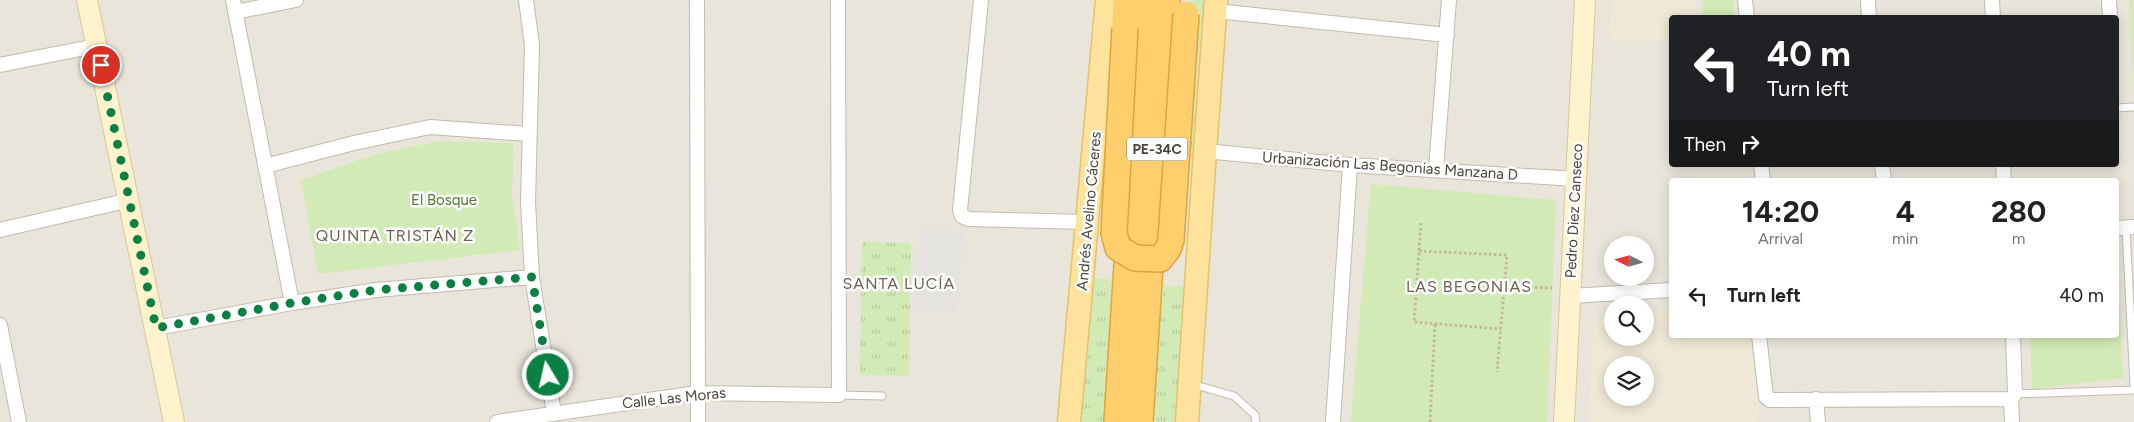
<!DOCTYPE html>
<meta charset="utf-8">
<style>
:root{--surface:#fff;--page:#f6f6f6;--text:#222;--muted:#767676}
body{margin:0;font-family:Figtree,sans-serif;background:var(--page);color:var(--text);height:100vh;display:flex;flex-direction:column;font-size:19px;white-space:nowrap}
*{box-sizing:border-box;margin:0}
p{font-size:16px;color:var(--muted)}
.icon{flex:none;width:28px;height:28px;fill:none;stroke:currentColor;stroke-width:2;stroke-linecap:round;stroke-linejoin:round}
.map{position:relative;flex:1;overflow:hidden}
.details{position:absolute;left:1669px;top:178px;width:450px;height:160px;display:flex;flex-direction:column;background:var(--surface);border-radius:5px;box-shadow:0 2px 12px #0003}
.details>*{flex:none}
.banner{position:absolute;left:1669px;top:15px;width:450px;height:152px;border-radius:5px;box-shadow:0 2px 12px #0003;background:#202124;color:#fff;overflow:hidden}
.needle{width:32px;rotate:276deg}
.fabs{position:absolute;left:1604px;top:236px;display:grid;gap:10px}
.fabs a{display:grid;place-items:center;width:50px;height:50px;border-radius:50%;background:var(--surface);box-shadow:0 2px 12px #0003;font-size:25px}
.pin{position:absolute;display:grid;place-items:center;width:42px;height:42px;color:#fff;margin:-21px;border:2px solid #fff;border-radius:50%;box-shadow:0 1px 5px #0007}
.me{position:absolute;width:55px;margin:-28px;rotate:351deg;stroke-linejoin:round;filter:drop-shadow(0 0 4px #0008)}
.turn{display:flex;align-items:center;gap:18px;height:105px;padding:0 15px;font-size:22px}
.turn .icon{width:65px;height:65px;stroke-width:2.5}
.turn b{display:block;font-size:35px;line-height:42px}
.then{display:flex;align-items:center;height:48px;padding:0 15px;background:#0003;gap:10px;font-size:19px}
.eta{display:flex;justify-content:space-evenly;align-items:center;height:85px;text-align:center}
.eta b{font-size:30px;font-weight:700;line-height:35px}
ul{padding:0;list-style:none}
li{display:flex;align-items:center;gap:15px;height:65px;padding:0 15px}
li div{flex:1}
li b{display:block;font-size:19px}
li em{font-style:normal}
.map>svg:first-child{display:block}
.residential{fill:#eae5da;fill-rule:evenodd}
.education{fill:#efe8d6;fill-rule:evenodd}
.grass{fill:url(#grass-tufts)}
.park{fill:#d2eab5}
.parking{fill:#e5e3e0}
.lines{fill:none;stroke-linecap:round;stroke-linejoin:round}
.lane-casing{stroke:#c2bbae;stroke-width:9}
.street-casing{stroke:#c2bbae;stroke-width:16}
.secondary-casing{stroke:#d6c79b;stroke-width:22}
.primary-casing{stroke:#e6c16a;stroke-width:25}
.highway-casing{stroke:#e0a43c;stroke-width:28}
.path{stroke:#c4b79f;stroke-width:3;stroke-dasharray:2.5 2.5;stroke-linecap:butt}
.lane{stroke:#fff;stroke-width:7}
.street{stroke:#fff;stroke-width:14}
.secondary{stroke:#fff3cd;stroke-width:20}
.primary{stroke:#ffe39c;stroke-width:22}
.highway{stroke:#ffcf6e;stroke-width:25}
.highway-bridge-casing{stroke:#e0a43c;stroke-width:28;stroke-linecap:butt}
.highway-bridge{stroke:#ffcf6e;stroke-width:25}
.route{stroke:#0b8043;stroke-width:9;stroke-dasharray:0 16.2}
.labels{text-anchor:middle;dominant-baseline:central;stroke-width:5;stroke-linejoin:round;paint-order:stroke}
.shield{fill:#fff;stroke:#817c74;stroke-width:1}
.shield-label{font-size:14px;font-weight:bold;fill:#4b4439}
.street-label{font-size:15px;fill:#4b4439;stroke:#fff}
.park-label{font-size:15px;fill:#4a7f2a;stroke:#fff}
.neighbourhood-label{font-size:16px;letter-spacing:1px;fill:#6e6250;stroke:#fff}
</style>
<div class="map">
<svg width="2134" height="422" viewBox="0 0 2134 422">
<defs>
<pattern id="grass-tufts" width="24" height="20" patternUnits="userSpaceOnUse" patternTransform="scale(1.25)"><rect width="24" height="20" fill="#d2eab5"/><path d="M3 7l-1-3M5 7V3M7 7l1-3M15 17l-1-3M17 17v-4M19 17l1-3" fill="none" stroke="#b6ca9c"/></pattern>
</defs>
<rect width="100%" height="100%" fill="#f6f3ec"/>
<!-- residential -->
<path class="residential" d="M0,0H2134V422H0ZM1671,18H2116V165H1671ZM1671,180H2116V335H1671ZM1612,245H1645V278H1612ZM1612,305H1645V338H1612ZM1612,365H1645V398H1612Z"/>
<!-- education -->
<path class="education" d="M1612,0H1695V17L1671,18V40L1609,41Z
M1671,309V335H1756L1759,422H1588L1595,316L1612,314V338H1645V311ZM1612,365H1645V398H1612Z"/>
<!-- grass -->
<path class="grass" d="M1193,0H1206L1195,158L1182,157Z
M862,242L911,243L909,376L860,375Z
M1094,278L1116,280L1105,422H1081Z
M1161,285L1185,287L1175,422H1152Z"/>
<!-- park -->
<path class="park" d="M1703,0H1733L1734,17H1703Z
M2129,0H2134L2133,97Z
M439,141L514,143L512,194L520,250L318,274L301,180L377,154Z
M1371,184L1556,200L1547,422H1351Z
M2117,248L2123,378L2032,389L2030,335H2116Z"/>
<!-- parking -->
<path class="parking" d="M921,228L964,232L956,313L913,309Z"/>
<g class="lines">
<defs>
<path id="lane" d="M2116,108L2134,107
M2126,228L2134,385
M1192,384L1234,396L1255,415L1256,422
M2015,394L2134,390
M839,395L882,396"/>
<path id="street" d="M233,0L292,303
M526,0L532,45L528,202L532,277L554,413
M697,0L698,422
M981,0L960,210L962,216L968,219L1088,222
M1745,0L1747,18
M1868,0L1869,18
M1992,0L1993,18
M2109,0L2110,18
M1216,11L1447,35
M235,12L296,0
M0,65L96,46
M1205,151L1350,165L1576,179
M1761,165L1763,180
M1882,165L1884,180
M2003,165L2004,180
M265,166L354,143L430,127L528,134
M1436,169L1449,0
M2116,228L2134,227
M0,230L130,200
M1570,296L1671,290
M0,325L19,422
M156,328L292,303L376,290L532,277
M1759,335L1766,397L1770,400L2011,399
M1816,399L1818,422
M497,422L697,393L839,395L838,0
M1333,422L1350,165
M2012,422L2011,399L2015,394L2013,335"/>
<path id="secondary" d="M87,0L174,422
M1564,422L1585,0"/>
<path id="primary" d="M1069,422L1107,0
M1187,422L1205,151L1216,0"/>
<path id="highway" d="M1125,28L1126,0
M1117,422L1144,0
M1140,422L1167,0"/>
</defs>
<!-- lane casing -->
<use href="#lane" class="lane-casing"/>
<!-- street casing -->
<use href="#street" class="street-casing"/>
<!-- secondary casing -->
<use href="#secondary" class="secondary-casing"/>
<!-- primary casing -->
<use href="#primary" class="primary-casing"/>
<!-- highway casing -->
<use href="#highway" class="highway-casing"/>
<!-- path -->
<path class="path" d="M1421,223L1414,322L1501,329
M1419,251L1507,255L1497,372
M1505,286L1552,288
M1430,422L1435,324"/>
<!-- lane -->
<use href="#lane" class="lane"/>
<!-- street -->
<use href="#street" class="street"/>
<!-- secondary -->
<use href="#secondary" class="secondary"/>
<!-- primary -->
<use href="#primary" class="primary"/>
<!-- highway -->
<use href="#highway" class="highway"/>
<defs>
<path id="highway-bridge" d="M1125,28L1114,233L1118,248L1135,258L1160,259L1168,249L1171,240L1186,14"/>
</defs>
<!-- highway-bridge casing -->
<use href="#highway-bridge" class="highway-bridge-casing"/>
<!-- highway-bridge -->
<use href="#highway-bridge" class="highway-bridge"/>
</g>
<g class="lines">
<!-- route -->
<path class="route" d="M101,65L156,328L292,303L376,290L532,277L548,375"/>
</g>
<g class="labels">
<!-- shield labels -->
<rect class="shield" x="1127" y="137.5" width="60" height="23" rx="4"/>
<g class="shield-label">
<text x="1157" y="149">PE-34C</text>
</g>
<!-- street labels -->
<g class="street-label">
<text transform="translate(1390 166) rotate(4)">Urbanización Las Begonias Manzana D</text>
<text transform="translate(1089 211) rotate(-85)">Andrés Avelino Cáceres</text>
<text transform="translate(1574 211) rotate(-87)">Pedro Diez Canseco</text>
<text transform="translate(674 398) rotate(-6)">Calle Las Moras</text>
</g>
<!-- park labels -->
<g class="park-label">
<text x="444" y="200">El Bosque</text>
</g>
<!-- neighbourhood labels -->
<g class="neighbourhood-label">
<text x="395" y="235">QUINTA TRISTÁN Z</text>
<text x="899" y="283">SANTA LUCÍA</text>
<text x="1469" y="286">LAS BEGONIAS</text>
</g>
</g>
</svg>
<div class="fabs">
<a><svg class="needle" viewBox="-14 -14 28 28"><path d="M0-13l5 13h-10z" fill="#e53935"/><path d="M0 13l5-13h-10z" fill="#767676"/></svg></a>
<a><svg class="icon" aria-label="search" viewBox="0 0 24 24"><circle cx="10" cy="10" r="6"/><path d="M15 15l6 6"/></svg></a>
<a><svg class="icon" aria-label="layers" viewBox="0 0 24 24"><path d="M12 4l9 5-9 5-9-5zM3 14l9 5 9-5"/></svg></a>
</div>
<div class="pin" style="left:101px;top:65px;background:#d93025"><svg class="icon" aria-label="arrive" viewBox="0 0 24 24"><path d="M6 21V4h12l-3 4 3 4H6"/></svg></div>
<svg class="me" style="left:548px;top:375px" viewBox="-20 -20 40 40"><circle r="17" fill="#0b8043" stroke="#fff" stroke-width="3"/><path d="M0-11L8 9 0 5-8 9z" fill="#fff"/></svg>
<div class="banner">
<div class="turn"><svg class="icon" aria-label="left" viewBox="0 0 24 24"><path d="M17 20v-9H6M10 6l-5 5 5 5"/></svg><div><b>40 m</b>Turn left</div></div>
<div class="then">Then<svg class="icon" aria-label="right" viewBox="0 0 24 24"><path d="M7 20v-9h11M14 6l5 5-5 5"/></svg></div>
</div>
<section class="details">
<div class="eta">
<div><b>14:20</b><p>Arrival</p></div>
<div><b>4</b><p>min</p></div>
<div><b>280</b><p>m</p></div>
</div>
<ul>
<li><svg class="icon" aria-label="left" viewBox="0 0 24 24"><path d="M17 20v-9H6M10 6l-5 5 5 5"/></svg><div><b>Turn left</b></div><em>40 m</em></li>
</ul>
</section>
</div>
